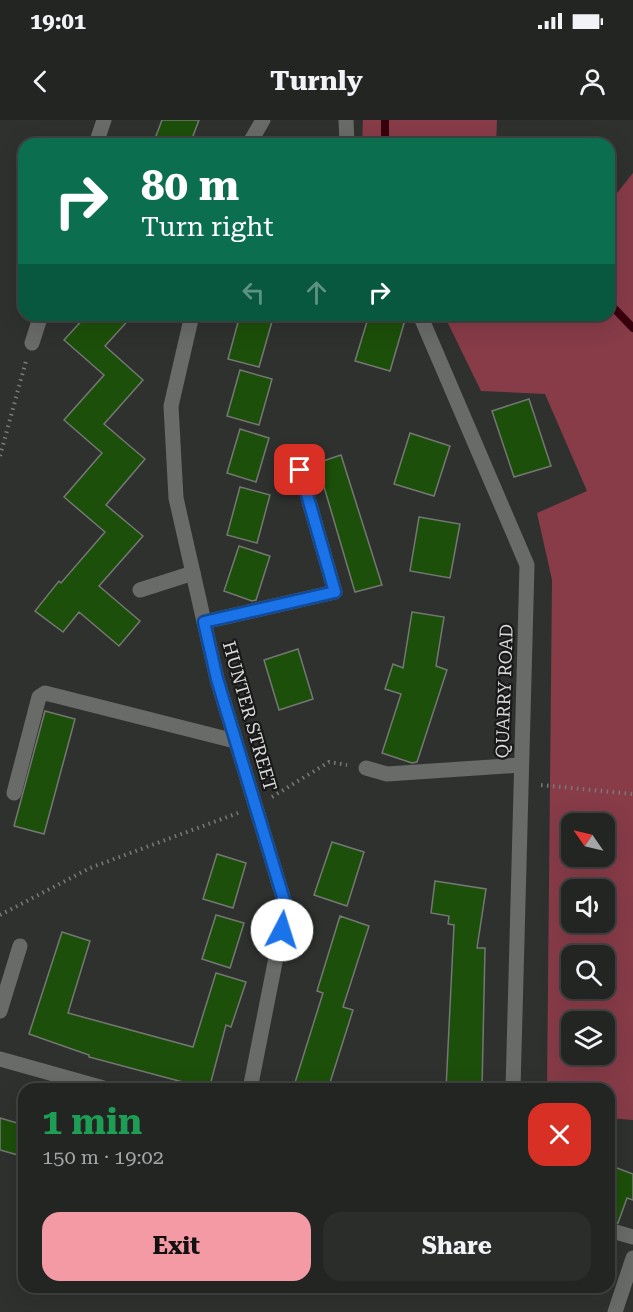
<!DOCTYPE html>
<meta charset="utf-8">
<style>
:root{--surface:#232523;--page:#2b2d2b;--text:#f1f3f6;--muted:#a3a5a6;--line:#404241;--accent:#f49aa5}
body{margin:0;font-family:"Roboto Serif",serif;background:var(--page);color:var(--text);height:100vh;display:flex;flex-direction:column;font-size:22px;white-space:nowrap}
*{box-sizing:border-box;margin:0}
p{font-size:20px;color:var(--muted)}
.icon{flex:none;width:33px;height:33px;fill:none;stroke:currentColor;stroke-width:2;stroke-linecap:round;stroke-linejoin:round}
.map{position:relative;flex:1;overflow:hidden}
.details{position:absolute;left:18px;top:963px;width:597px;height:210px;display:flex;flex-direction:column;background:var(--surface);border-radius:18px;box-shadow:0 6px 24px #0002,0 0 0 2px var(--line)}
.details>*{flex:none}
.banner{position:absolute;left:18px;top:18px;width:597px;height:183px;border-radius:18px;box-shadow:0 6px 24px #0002,0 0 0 2px var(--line);background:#0b6e4f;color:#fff;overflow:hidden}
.needle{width:39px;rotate:304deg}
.controls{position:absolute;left:561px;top:693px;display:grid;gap:12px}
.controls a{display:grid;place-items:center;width:54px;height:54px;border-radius:12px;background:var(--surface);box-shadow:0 6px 24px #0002,0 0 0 2px var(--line);font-size:30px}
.pin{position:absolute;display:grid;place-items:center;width:51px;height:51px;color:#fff;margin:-26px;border-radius:12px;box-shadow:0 3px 9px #0006}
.me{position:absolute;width:66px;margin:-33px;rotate:5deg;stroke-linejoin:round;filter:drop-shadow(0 0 4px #0008)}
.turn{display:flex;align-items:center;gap:21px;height:126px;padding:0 24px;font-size:27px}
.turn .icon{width:78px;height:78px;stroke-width:2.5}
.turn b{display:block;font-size:42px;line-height:51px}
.lanes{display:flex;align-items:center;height:57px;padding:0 24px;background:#0003;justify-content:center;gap:30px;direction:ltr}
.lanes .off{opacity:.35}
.round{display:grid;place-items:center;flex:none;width:63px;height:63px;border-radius:18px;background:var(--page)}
.head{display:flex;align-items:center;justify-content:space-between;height:102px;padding:0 24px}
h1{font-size:36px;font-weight:700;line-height:45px;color:#1e9e55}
.action{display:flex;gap:12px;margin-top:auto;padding:12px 24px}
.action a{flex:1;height:69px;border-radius:18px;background:var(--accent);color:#111;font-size:24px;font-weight:700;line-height:69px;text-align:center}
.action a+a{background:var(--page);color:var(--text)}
.status{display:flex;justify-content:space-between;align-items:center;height:42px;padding:0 30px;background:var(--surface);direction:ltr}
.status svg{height:16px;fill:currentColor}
header{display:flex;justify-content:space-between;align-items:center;height:78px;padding:0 24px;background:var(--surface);font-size:27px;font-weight:700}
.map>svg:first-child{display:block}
.green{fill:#873c48;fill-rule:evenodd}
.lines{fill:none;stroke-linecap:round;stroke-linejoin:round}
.stream{stroke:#38000e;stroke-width:8}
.building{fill:#1c4f09;stroke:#757774;stroke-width:1.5}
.path{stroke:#797a79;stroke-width:4;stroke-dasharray:1.5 4.5;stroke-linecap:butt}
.service{stroke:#686b68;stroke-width:15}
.minor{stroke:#686b68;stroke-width:15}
.secondary{stroke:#686b68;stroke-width:15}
.route-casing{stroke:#114b97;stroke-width:15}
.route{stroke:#1a73e8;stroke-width:10}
.labels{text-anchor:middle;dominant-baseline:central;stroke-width:4.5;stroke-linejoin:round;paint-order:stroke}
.street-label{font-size:18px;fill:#d9dad9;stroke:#181918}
</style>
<div class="status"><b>19:01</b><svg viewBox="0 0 49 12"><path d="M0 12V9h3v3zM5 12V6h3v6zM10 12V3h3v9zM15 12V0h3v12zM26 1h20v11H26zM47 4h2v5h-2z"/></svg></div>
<header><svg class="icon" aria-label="back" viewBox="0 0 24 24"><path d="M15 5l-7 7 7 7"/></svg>Turnly<svg class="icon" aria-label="person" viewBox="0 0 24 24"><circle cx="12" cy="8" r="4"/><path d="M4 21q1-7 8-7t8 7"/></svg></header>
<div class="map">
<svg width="633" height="1192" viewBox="0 0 633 1192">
<rect width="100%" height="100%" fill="#2f312f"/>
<!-- green -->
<path class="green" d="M363,0H497L496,24H362Z
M633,53V1000L609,998V969H547L552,460L537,393L587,371L545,274L481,271L444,195H609V83ZM572,704H604V736H572ZM572,770H604V802H572ZM572,836H604V868H572ZM572,902H604V934H572Z"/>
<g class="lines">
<!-- stream -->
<path class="stream" d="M385,24V0
M609,183L633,208"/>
</g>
<!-- building -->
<path class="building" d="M162,0H199L190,24H153Z
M87,195H133L105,226L143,260L104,304L145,339L106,385L143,416L99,466L140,501L119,526L79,492L63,512L35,491L59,461L61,463L105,412L64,377L102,333L64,300L104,255L64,220Z
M240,195H261L273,198L259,247L228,239Z
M369,195H388L405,200L390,251L355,241Z
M240,250L272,259L259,305L227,296Z
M529,279L551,346L514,357L492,291Z
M240,309L269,318L256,362L227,353Z
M410,313L450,326L434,376L394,364Z
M341,335L382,465L355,472L317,343Z
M240,367L270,375L257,423L227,415Z
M419,397L460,404L450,458L410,451Z
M239,426L270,436L256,480L252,481L224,471Z
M412,492L444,497L436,546L447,550L417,642L412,643L382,633L401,574L385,569L393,544L403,548Z
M298,529L313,579L279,590L264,540Z
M45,591L75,599L44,714L14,706Z
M332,722L364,732L347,786L314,775Z
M217,734L246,743L233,788L203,779Z
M435,761L486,769L477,828H485L482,969H446L454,805L448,804L449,796L431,793Z
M216,795L244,803L230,848L202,839Z
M340,796L369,806L343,887L353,890L328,969H293L323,873L317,871Z
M62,812L90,821L68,893L193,927L216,853L246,862L231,907L226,905L209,969L89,937V935L29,914Z
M0,998L24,1005V1016L18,1035L0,1030Z
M609,1045L633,1054V1080L627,1078L618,1103L609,1101Z"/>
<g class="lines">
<!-- path -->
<path class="path" d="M0,336L26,241
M541,665L633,674
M272,677L329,642L347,645
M0,795L90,748L238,693"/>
<!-- service -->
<path class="service" d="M96,24L104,0
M32,223L41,195
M140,470L193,453
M204,502L335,472L300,350
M366,648L387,654L521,645
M14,673L39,577L45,573L235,621
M0,891L20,826"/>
<!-- minor -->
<path class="minor" d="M346,0L347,24
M249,24L263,0
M192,195L171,286L176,378L217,559L286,787L250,969
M420,195L527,445L513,969
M615,1192L633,1138"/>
<!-- secondary -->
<path class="secondary" d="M0,939L107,969
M609,1110L633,1117"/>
</g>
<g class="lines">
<defs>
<path id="route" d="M282,810L286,787L217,559L204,502L335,472L300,350"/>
</defs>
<!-- route casing -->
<use href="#route" class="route-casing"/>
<!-- route -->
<use href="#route" class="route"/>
</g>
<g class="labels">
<!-- street labels -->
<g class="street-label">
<text transform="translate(504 571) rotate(-88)">QUARRY ROAD</text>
<text transform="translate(250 596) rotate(74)">HUNTER STREET</text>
</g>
</g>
</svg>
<div class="controls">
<a><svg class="needle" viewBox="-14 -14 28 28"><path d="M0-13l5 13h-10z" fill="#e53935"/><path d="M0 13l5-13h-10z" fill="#a3a5a6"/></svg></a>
<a><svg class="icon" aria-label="sound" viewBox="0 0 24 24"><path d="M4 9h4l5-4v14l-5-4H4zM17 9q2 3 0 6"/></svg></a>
<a><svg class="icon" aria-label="search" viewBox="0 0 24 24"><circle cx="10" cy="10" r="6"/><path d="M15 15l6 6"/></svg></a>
<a><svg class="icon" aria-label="layers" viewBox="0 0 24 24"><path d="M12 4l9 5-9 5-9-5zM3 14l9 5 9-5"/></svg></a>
</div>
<div class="pin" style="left:300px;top:350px;background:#d93025"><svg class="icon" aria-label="arrive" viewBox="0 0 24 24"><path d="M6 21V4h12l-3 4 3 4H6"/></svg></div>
<svg class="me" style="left:282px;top:810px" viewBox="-20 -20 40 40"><circle r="19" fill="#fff"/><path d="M0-13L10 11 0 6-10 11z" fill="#1a73e8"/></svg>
<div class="banner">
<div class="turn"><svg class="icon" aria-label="right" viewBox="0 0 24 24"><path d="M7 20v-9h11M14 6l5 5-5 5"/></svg><div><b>80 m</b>Turn right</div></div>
<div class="lanes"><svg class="icon off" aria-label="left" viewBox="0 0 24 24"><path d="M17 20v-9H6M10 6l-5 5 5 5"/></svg><svg class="icon off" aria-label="ahead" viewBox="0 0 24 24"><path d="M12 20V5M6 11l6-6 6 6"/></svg><svg class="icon" aria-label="right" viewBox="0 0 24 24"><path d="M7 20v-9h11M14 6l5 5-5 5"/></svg></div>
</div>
<section class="details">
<div class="head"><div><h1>1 min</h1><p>150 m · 19:02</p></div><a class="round" style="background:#d93025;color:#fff"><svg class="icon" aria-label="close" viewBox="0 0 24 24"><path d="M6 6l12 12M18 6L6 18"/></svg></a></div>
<div class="action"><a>Exit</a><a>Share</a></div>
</section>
</div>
